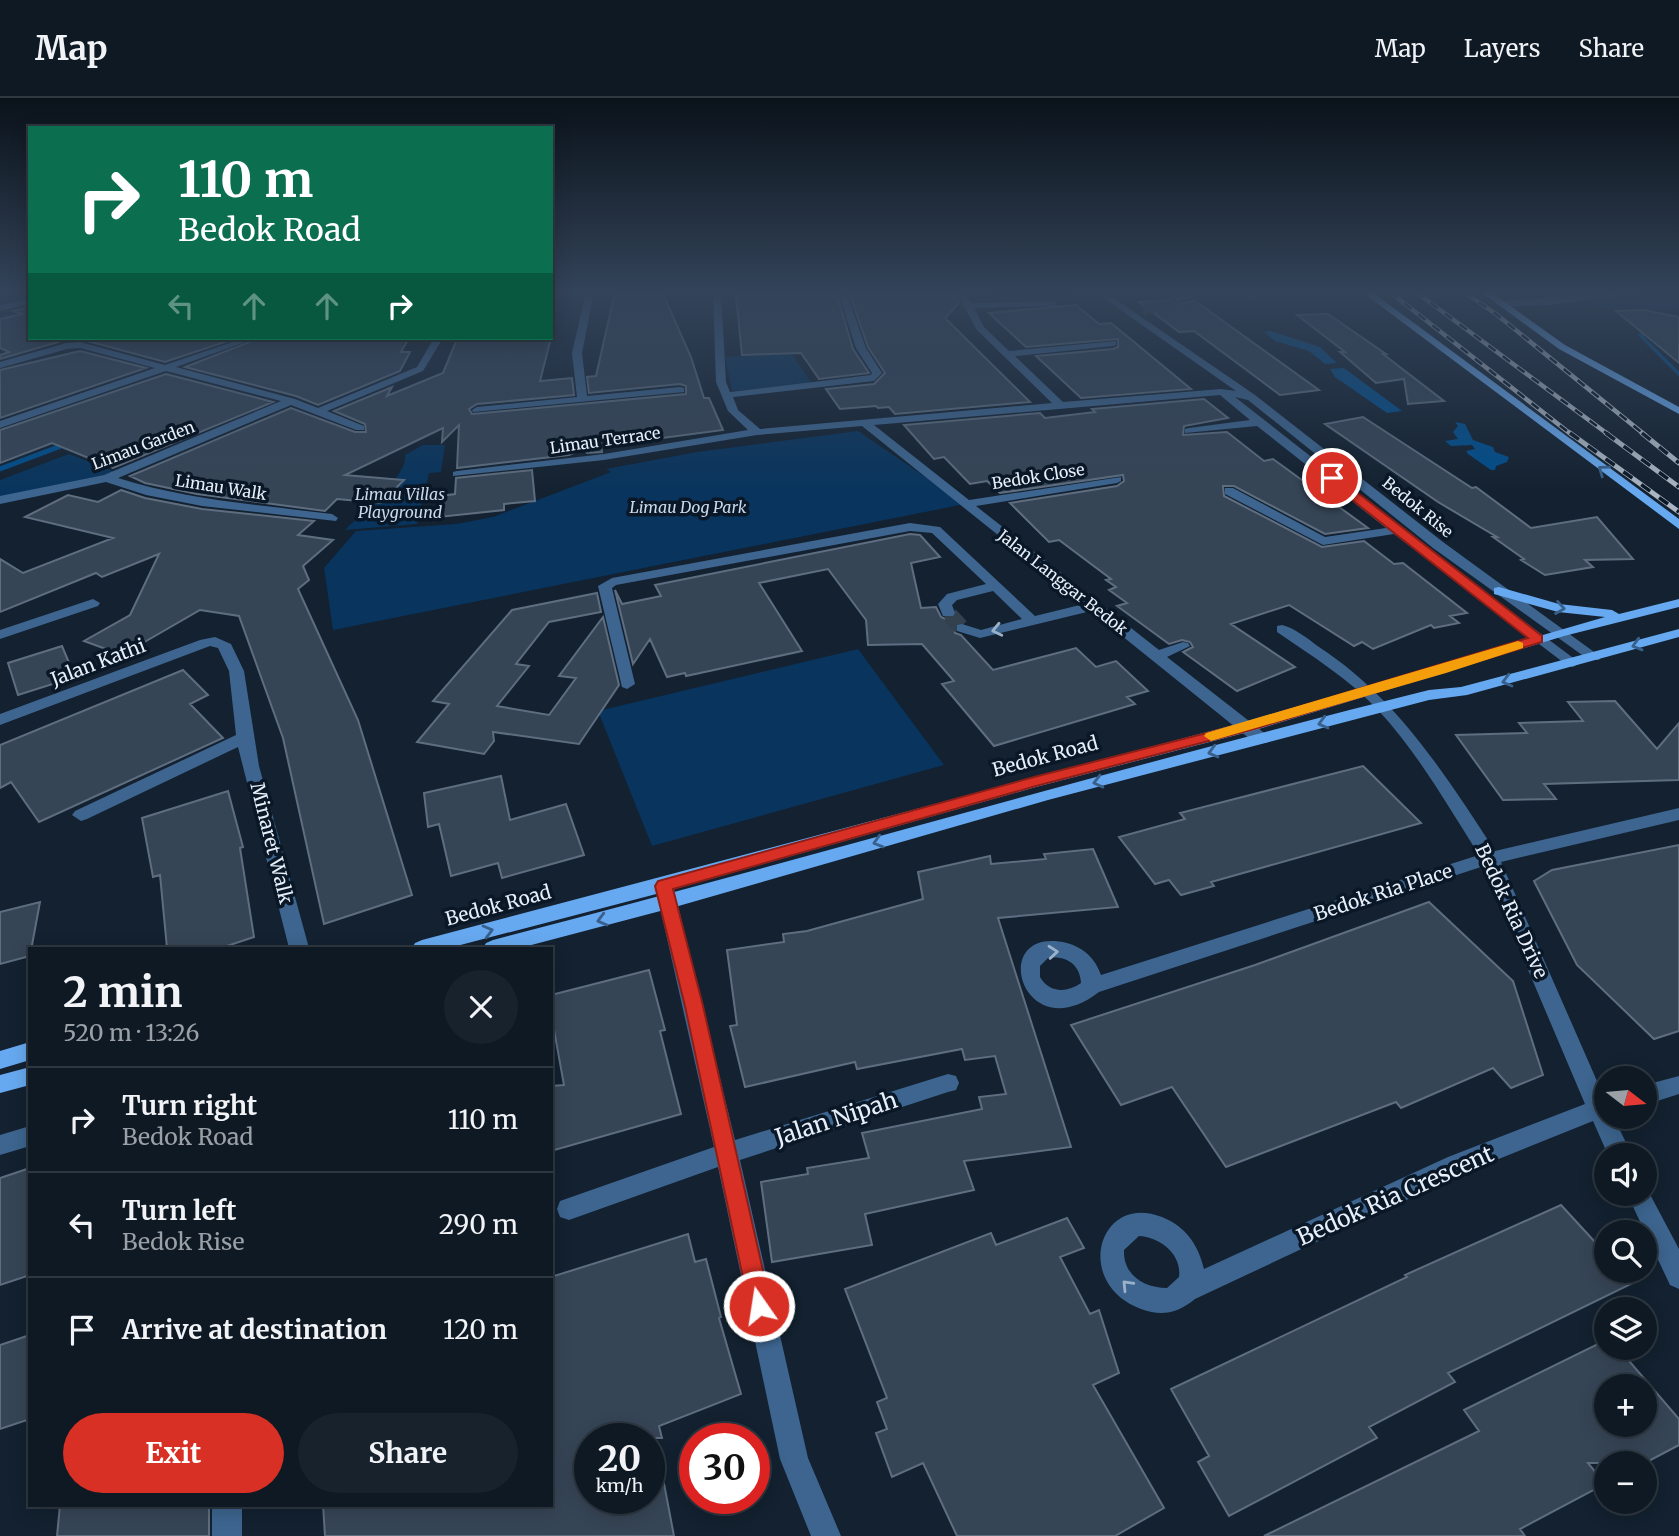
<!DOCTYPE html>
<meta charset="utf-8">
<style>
:root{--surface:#0e1924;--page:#17222c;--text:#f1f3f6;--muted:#9ba0a6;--line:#2e3841;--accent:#d93025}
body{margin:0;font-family:Merriweather,serif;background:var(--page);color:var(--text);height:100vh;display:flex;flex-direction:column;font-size:26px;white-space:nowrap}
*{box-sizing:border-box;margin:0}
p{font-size:23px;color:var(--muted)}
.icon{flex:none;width:38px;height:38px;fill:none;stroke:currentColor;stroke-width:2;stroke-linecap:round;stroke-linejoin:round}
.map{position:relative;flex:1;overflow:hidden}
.details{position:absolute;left:28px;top:849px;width:525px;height:560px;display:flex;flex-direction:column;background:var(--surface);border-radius:0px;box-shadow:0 4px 18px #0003,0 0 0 2px var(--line)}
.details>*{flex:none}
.banner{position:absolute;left:28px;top:28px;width:525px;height:214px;border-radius:0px;box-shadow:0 4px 18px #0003,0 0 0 2px var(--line);background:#0b6e4f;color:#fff;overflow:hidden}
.needle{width:46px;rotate:106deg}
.controls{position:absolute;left:1594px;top:968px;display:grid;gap:14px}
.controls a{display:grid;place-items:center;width:63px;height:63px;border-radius:50%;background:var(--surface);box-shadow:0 4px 18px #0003,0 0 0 2px var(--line);font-size:35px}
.speed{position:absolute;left:574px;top:1325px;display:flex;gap:14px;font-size:35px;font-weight:700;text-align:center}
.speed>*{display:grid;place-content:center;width:91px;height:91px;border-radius:50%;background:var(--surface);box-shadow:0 4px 18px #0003,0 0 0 2px var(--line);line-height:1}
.speed small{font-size:18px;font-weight:400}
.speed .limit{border:10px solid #d22;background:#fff;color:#111}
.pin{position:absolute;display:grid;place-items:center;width:60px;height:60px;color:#fff;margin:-30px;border:4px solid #fff;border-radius:50%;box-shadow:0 2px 7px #0007}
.me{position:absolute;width:77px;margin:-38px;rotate:347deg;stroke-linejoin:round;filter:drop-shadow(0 0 5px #0008)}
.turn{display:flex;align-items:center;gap:24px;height:147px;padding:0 35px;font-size:32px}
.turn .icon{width:91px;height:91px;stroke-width:2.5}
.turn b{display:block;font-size:49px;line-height:60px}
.lanes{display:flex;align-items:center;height:66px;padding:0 35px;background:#0003;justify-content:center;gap:35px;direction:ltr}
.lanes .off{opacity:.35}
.round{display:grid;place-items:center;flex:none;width:74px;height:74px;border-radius:37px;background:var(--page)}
.head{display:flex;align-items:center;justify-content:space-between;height:119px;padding:0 35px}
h1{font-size:42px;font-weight:700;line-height:52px}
.action{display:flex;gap:14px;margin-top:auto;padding:14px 35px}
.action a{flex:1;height:80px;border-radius:42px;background:var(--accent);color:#fff;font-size:28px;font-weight:700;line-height:80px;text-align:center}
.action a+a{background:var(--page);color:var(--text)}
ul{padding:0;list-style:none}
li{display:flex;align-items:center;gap:21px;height:105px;padding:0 35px;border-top:2px solid var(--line)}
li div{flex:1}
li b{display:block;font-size:26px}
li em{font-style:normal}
header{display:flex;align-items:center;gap:42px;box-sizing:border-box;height:98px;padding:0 35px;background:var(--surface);border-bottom:2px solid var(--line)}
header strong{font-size:33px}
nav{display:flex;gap:38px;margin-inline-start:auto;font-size:24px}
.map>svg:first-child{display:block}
.green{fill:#08345d}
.water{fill:#004e8d}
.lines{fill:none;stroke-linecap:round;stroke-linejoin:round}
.stream-far1{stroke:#004e8d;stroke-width:3.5}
.stream{stroke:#004e8d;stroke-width:5}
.building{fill:#364556;stroke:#5e6e80;stroke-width:2;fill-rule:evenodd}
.minor-tunnel-far2{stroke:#33404e;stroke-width:10;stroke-dasharray:10 5;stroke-linecap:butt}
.minor-tunnel-far1{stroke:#33404e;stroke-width:12;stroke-dasharray:12 6;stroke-linecap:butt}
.minor-tunnel{stroke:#33404e;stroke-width:16;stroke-dasharray:16 8;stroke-linecap:butt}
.minor{fill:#3d658f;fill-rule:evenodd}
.major{fill:#67a9f0;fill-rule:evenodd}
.rail-far1-casing{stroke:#abb6c2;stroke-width:4.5}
.rail-casing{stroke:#abb6c2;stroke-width:5}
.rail-far1{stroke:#0a1726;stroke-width:2.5;stroke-dasharray:9;stroke-linecap:butt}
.rail{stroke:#0a1726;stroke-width:3.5;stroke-dasharray:11;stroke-linecap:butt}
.oneway{stroke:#38608b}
.oneway2{stroke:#9ab1ca}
.route{fill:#d93025;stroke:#8d1f18;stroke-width:2}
.slow{fill:#f59e0b}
.labels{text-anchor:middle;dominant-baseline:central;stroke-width:7;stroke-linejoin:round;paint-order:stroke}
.far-street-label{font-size:16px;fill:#e6effa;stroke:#0a1726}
.far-park-label{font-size:16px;font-style:italic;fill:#c9d9ec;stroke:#0a1726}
.street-label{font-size:19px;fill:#e6effa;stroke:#0a1726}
.near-street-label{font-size:23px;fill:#e6effa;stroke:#0a1726}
</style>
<header>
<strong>Map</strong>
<nav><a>Map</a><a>Layers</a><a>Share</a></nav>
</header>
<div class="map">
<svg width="1679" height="1438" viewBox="0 0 1679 1438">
<rect width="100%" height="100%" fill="#132130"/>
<!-- green -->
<path class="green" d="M989,194H1072L1078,203L995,206Z
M1651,194H1679V213L1597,210L1583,202Z
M792,256L812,286L732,293L725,259Z
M858,333L965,406L333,532L324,470L356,433L456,426L493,419L611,374L606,371L697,354Z
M423,347H445L441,374L429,375L417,426L345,432C359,417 409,377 405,357Z
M69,356L116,374L0,401V382Z
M858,551L944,667L652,748L598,613Z"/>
<!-- water -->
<path class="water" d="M1271,233L1320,249L1337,265L1325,266L1309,253L1275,243L1264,234Z
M1344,270L1402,313L1387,315L1335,279L1330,271Z
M1455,324L1465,326L1473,342L1493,349L1495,354L1509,359L1507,364L1496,368L1495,372H1491L1468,356L1466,353L1475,351L1472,347L1451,348L1445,343L1458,341L1453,334L1458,328Z"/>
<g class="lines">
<!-- stream-far1 -->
<path class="stream-far1" d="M1654,236L1640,237L1679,276"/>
<!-- stream -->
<path class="stream" d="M0,371L69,345"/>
</g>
<!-- building -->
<path class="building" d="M615,194H662L691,259L704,300H709L723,332L601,348L602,354L587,355L584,350L569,357L457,370L459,327L442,344L443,330L345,377L404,382L381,405L337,401L325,413L197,396L145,385L130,378L291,310L355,334H366L365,326L334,313L392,289L387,298L443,275L457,241L551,240L540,283L572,280L574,297L477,306L469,311L472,316L686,296V288L680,286L589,295L587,279L596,278Z
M788,194H836L853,251L869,275L819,281L801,255L742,257L736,198Z
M849,194H954L959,205L945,220L1030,304L895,316L889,309L878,310L876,308L840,311L826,291L874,286L885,275L868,249Z
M1173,202L1180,206L1194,202L1319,292L1280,297L1194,233L1179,234L1139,204Z
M1076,207L1099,226L1111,225L1191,291L1081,300L1036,258L1113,251L1118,249V241L1026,249L989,215Z
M30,209V240H237L165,264L80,241L65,242L0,261V257L9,254L0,250V221L22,216L13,213Z
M1644,212L1679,219V265L1616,213Z
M1328,216L1386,256H1383L1444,303L1408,306L1404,281L1376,285L1340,254H1345L1297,217Z
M260,240H409L401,254H410L400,273L318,307L296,298L185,269Z
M80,253L146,270L0,320V272Z
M166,276L273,304L113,370L52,345L0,365V332Z
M1204,301L1228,320L1184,328L1183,337L1227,334L1264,363L1273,361L1368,430L1325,436L1234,388H1223L1224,398L1322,449L1364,443L1394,466L1403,465L1467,515L1450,518L1459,525L1434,530L1431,527L1373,551L1362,544L1354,548L1289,507L1231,526L1295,569L1237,593L1183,554L1193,549L1190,544L1182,542L1169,546L1117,508L1127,505L1109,492L1116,489L1106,482L1111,481L1059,442L1049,444L1010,405L1117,388L1124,383L1123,377L1000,395L987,383L970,386L944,359L934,361L904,327L1040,315L1045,320L1095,314L1092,311Z
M1363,319L1472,390L1476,389L1531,430L1597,419L1633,461L1585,462L1593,469L1545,477L1521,462L1524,461L1493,439H1497L1438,404L1325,326Z
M532,372L535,403L504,406V412L439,419L440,398L455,396L456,380Z
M121,392L145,400L202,411L314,423L298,437L333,442L303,468L309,482L298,491L358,622L412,797L324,826L283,640L239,518L200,512L122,557L84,543L130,517L159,456L102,479L96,475L0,514V461L23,475L113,440L25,419L68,397L98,404Z
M910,436L920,437L940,459L911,465L921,510L936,509L941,519L946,521L954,529L955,535L961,537L993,572L1076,550L1096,569L1116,563L1148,593L1127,599L1135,606L994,648L942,586L954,583L922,546L868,547L866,522L828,471L759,485L802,553L686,578L685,575L667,579L650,541L633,566L615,492L622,506L661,498L655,487Z
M597,495L601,514L549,524L516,566L529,568L497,608L549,617L576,580L559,578L603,519L619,587L579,646L493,634L494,643L484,656L417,644L449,606L433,603L512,512Z
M62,548L75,579L18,597L8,565Z
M183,572L208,597L190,606L223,640L39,724L11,684L0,690V647Z
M1615,603L1657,651L1679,625V682L1544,686L1556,701L1503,702L1456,637L1527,635L1519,625L1583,623L1568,604Z
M1363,668L1421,725L1211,784L1214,788L1181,797L1169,782L1155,786L1119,739L1185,721L1180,715Z
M501,678L510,722L566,706L584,757L502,780L498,765L451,778L439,726L428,729L424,695Z
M228,693L243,749L240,750L254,839L221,850H167L160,777L153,779L142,720Z
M1679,747V933L1654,941L1577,867L1534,783L1552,772Z
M1093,751L1118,809L998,820L1071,1049L964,1063L974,1092L865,1116L872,1147L772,1164L761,1084L808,1076L807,1070L869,1060L862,1035L982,1011L979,999L1006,996L995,958L965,962L962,951L857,971L855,964L745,989L730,928L737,927L727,852L784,844L783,836L807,833L923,801L918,774L990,758L991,766L1046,761L1044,756Z
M40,804L30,858L0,866V814Z
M1429,804L1513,883L1543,977L1511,990L1493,970L1401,1010L1396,1004L1226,1069L1172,989L1121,1007L1071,927L1255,867Z
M649,872L665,932L660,933L681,1016L551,1053V988L564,987L551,915V897Z
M30,1070V1177L0,1187V1080Z
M1561,1107L1606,1156V1172H1621L1633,1185L1448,1275L1455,1284L1369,1329L1377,1340L1229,1418L1198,1364L1209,1358L1171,1291L1407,1179L1405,1177Z
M1067,1120L1084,1150L1060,1159L1090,1216L1099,1212L1119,1275L1093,1287L1164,1410L1115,1438H957L923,1365L892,1379L876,1335L887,1331L877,1304L887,1300L845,1191L991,1135L996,1147Z
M688,1136L695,1164L706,1161L721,1219L719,1220L741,1296L659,1328L662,1340H590V1400H649V1360L659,1359L674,1438H325L323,1407H551V1179Z
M30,1237V1321L0,1331V1247Z
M1606,1242V1250H1618L1679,1321V1347L1645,1365H1588L1605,1386L1520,1431L1525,1438H1264L1479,1333L1464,1312ZM1606,1288H1645V1326H1606Z
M60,1407H209V1438H57Z"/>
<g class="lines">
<!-- minor-tunnel-far2 -->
<path class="minor-tunnel-far2" d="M1143,212L1159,210L1179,201"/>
<!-- minor-tunnel-far1 -->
<path class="minor-tunnel-far1" d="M948,515L952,519"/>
<!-- minor-tunnel -->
<path class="minor-tunnel" d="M950,517L962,530"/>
<!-- minor -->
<path class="minor" d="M586,194H594L582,255L587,298L680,289L684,290V294L473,314L472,312L477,309L577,299L572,255Z
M713,194H721L726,284L730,294L871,277L872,275L856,250L838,194H846L866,250L882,275L874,283L733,299L738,312L760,331L1052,305L977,232L956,194H964L971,205L1056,203V207L1053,208L974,210L984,229L1009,253L1116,243V247L1113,248L1015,258L1063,304L1221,291L1236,293L1095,194H1105L1255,297L1443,444L1601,559L1599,562H1589L1433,450L1248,302L1235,299L1467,481L1580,565L1573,569L1568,568L1394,436L1323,447L1225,396V390H1233L1325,439L1386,430L1257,328L1185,335V331L1189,330L1250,322L1220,297L874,327L969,402L1121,379V383L1117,385L976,408L1159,552L1183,544L1188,545L1190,548L1167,559L1267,637L1269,641L1267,645H1255L1091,513L980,540L957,533V527L962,526L981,532L1022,521L993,493L957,502L952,507L955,515L953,518H943L938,506L947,496L986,486L932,435L910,433L616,487L612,490L635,586L627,591L622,589L598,488L612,480L910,425L940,429L1035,518L1084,506L862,328L757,337L604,362L453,378V374L457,373L604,356L748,332L728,313L716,284Z
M1195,194H1209L1179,204L1175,201Z
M1231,194H1245L1256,199L1252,202Z
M1613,194H1641L1550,207L1503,209L1499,206L1503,203Z
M30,200V206L0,213V207Z
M244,240H257L176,269L295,301L318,310L417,269L434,240H443L423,273L327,313L364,328V332H356L291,307L118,380C187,402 260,407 332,416L338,420L336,423L202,408L146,397L106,384L0,406V398L104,377L281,303L166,273L0,330V323L155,270L80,250L67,251L0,270V264L66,245L80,244L165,267Z
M93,501L100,505L98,508L0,541V532Z
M1282,527C1295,530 1308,541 1319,549C1397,600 1445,676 1495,753L1679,710V722L1501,764L1604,999L1606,998V1018H1613L1632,1057H1608L1593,1023L1464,1075L1195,1201C1178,1215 1162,1219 1141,1211C1072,1185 1099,1094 1162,1119C1186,1129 1198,1146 1204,1171L1448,1059L1585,1006L1484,768L1099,894C1021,954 986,826 1067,845C1084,850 1095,860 1101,877L1479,757C1448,708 1418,655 1378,612C1349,581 1312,558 1277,534V528ZM1048,860C1067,857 1080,867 1081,885C1067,895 1049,895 1040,879V868ZM1139,1138C1160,1139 1182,1156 1179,1179L1167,1190C1144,1190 1123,1177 1124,1152Z
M215,539L231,546L244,573L259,668L309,850H289L238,649L87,721L81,723L72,717L75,713L236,637L229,573L218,550L210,548L0,627V616L200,542Z
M664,780L671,782L673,787L735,1042L948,976L956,978L959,985L956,992L948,994L740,1062L808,1360L841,1438H811L780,1361L718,1069L569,1122L560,1119L557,1111L560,1103L714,1049L655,787L657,782Z
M1679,978V996L1645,1007V987Z
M30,1028V1048L0,1057V1037Z
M1645,1087L1679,1151V1191L1670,1187L1627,1096H1645Z
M212,1407H242V1438H212Z"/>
<!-- major -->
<path class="major" d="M1362,194H1372L1679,421V431Z
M1481,194H1491L1565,247L1679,309V316L1559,251Z
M1499,489L1559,506L1612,512L1619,516L1679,501V509L1564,538L1252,633L1036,689L664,794L449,850H412L415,845L422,842L1241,625L1605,519L1558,514L1494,496V490Z
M1679,531V539L1467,597L1429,602L1048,702L668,811L520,850H483L486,845L493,842C806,761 1116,670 1429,592L1461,589Z
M30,944V962L0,971V953Z
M30,969V987L0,995V977Z"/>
<defs>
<path id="rail-far1" d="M1390,194L1572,337
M1416,194L1609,337
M1464,194L1496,216L1645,337"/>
<path id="rail" d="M1570,335L1679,414
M1606,335L1679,389
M1642,335L1679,365"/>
</defs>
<!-- rail-far1 casing -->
<use href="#rail-far1" class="rail-far1-casing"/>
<!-- rail casing -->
<use href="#rail" class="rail-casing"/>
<!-- rail-far1 -->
<use href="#rail-far1" class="rail-far1"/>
<!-- rail -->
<use href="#rail" class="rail"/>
</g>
<!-- one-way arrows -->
<defs><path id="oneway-chevron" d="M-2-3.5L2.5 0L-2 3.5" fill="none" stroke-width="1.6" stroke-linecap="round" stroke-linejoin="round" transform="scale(1.75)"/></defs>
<g class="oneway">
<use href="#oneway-chevron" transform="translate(1603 372) rotate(-144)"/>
<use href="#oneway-chevron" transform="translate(1560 510) rotate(10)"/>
<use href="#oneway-chevron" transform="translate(1637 547) rotate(164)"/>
<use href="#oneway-chevron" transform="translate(1507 583) rotate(165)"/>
<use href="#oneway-chevron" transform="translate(1323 625) rotate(165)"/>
<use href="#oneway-chevron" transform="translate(1213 654) rotate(165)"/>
<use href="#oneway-chevron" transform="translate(1098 684) rotate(166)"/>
<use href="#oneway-chevron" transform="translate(878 744) rotate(164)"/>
<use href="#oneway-chevron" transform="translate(602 822) rotate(165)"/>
<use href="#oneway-chevron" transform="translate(488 833) rotate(-15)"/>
</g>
<g class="oneway2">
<use href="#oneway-chevron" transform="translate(997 532) rotate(167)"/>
<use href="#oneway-chevron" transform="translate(1053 854) rotate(-5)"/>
<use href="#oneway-chevron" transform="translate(1127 1187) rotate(-134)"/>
</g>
<!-- sky -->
<linearGradient id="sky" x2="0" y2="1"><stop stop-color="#0a121a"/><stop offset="0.49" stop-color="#334359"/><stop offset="1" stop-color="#334359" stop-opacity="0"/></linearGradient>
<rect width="1679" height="395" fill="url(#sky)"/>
<!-- route -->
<path class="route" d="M1328,378H1336L1542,538V544L1251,632L1036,688L673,791L703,908L771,1208L768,1217L759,1220L751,1217L685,908L655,788L658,783L1034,679L1242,626L1528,540L1328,383Z"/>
<!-- slow -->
<path class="slow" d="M1518,543L1523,545V550L1446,575L1211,643L1204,638L1206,635Z"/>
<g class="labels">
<!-- far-street labels -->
<g class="far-street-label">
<text transform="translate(605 342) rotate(-8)">Limau Terrace</text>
<text transform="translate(143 347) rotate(-21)">Limau Garden</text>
<text transform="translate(1038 378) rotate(-9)">Bedok Close</text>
<text transform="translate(221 389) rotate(9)">Limau Walk</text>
<text transform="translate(1418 409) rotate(39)">Bedok Rise</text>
<text transform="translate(1063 484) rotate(38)">Jalan Langgar Bedok</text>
</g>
<!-- far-park labels -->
<g class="far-park-label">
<text x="400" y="396">Limau Villas<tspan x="400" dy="18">Playground</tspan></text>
<text x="688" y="409">Limau Dog Park</text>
</g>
<!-- street labels -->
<g class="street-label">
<text transform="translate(98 564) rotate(-21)">Jalan Kathi</text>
<text transform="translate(1045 658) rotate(-15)">Bedok Road</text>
<text transform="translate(272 745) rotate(76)">Minaret Walk</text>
<text transform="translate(1383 794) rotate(-18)">Bedok Ria Place</text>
<text transform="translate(498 807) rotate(-15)">Bedok Road</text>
<text transform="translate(1512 813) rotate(65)">Bedok Ria Drive</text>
</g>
<!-- near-street labels -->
<g class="near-street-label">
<text transform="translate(836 1020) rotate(-18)">Jalan Nipah</text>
<text transform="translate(1395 1097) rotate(-24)">Bedok Ria Crescent</text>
</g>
</g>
</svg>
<div class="controls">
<a><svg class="needle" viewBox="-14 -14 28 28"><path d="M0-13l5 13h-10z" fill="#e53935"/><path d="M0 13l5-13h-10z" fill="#9ba0a6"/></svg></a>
<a><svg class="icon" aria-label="sound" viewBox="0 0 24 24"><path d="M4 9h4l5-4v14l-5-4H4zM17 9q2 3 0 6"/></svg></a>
<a><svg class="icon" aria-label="search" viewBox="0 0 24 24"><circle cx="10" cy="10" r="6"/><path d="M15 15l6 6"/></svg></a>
<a><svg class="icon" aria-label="layers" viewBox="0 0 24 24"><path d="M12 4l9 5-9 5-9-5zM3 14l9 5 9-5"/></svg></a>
<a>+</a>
<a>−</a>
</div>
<div class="speed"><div>20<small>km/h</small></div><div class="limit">30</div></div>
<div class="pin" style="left:1332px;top:380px;background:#d93025"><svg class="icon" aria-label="arrive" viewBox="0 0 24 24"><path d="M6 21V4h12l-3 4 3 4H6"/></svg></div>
<svg class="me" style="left:759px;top:1208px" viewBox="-20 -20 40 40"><circle r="17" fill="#d93025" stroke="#fff" stroke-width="3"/><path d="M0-11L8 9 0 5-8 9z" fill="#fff"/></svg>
<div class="banner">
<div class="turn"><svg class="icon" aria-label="right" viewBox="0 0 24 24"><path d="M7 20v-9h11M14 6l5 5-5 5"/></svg><div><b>110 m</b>Bedok Road</div></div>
<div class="lanes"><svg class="icon off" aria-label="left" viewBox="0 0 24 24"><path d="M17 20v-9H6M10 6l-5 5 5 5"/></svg><svg class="icon off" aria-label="ahead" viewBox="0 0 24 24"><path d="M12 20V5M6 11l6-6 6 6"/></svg><svg class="icon off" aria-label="ahead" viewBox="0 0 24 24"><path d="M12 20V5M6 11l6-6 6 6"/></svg><svg class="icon" aria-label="right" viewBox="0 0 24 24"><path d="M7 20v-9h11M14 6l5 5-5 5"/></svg></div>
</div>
<section class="details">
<div class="head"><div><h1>2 min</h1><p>520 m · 13:26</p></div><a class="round"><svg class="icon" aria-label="close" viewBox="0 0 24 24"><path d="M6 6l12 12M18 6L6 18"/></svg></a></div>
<ul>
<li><svg class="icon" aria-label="right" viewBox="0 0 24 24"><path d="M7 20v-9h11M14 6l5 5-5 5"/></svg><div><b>Turn right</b><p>Bedok Road</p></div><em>110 m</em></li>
<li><svg class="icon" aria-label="left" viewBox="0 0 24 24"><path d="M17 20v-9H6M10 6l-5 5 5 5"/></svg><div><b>Turn left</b><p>Bedok Rise</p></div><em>290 m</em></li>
<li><svg class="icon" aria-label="arrive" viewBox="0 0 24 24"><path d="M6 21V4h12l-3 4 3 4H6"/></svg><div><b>Arrive at destination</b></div><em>120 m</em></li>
</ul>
<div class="action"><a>Exit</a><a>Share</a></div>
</section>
</div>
